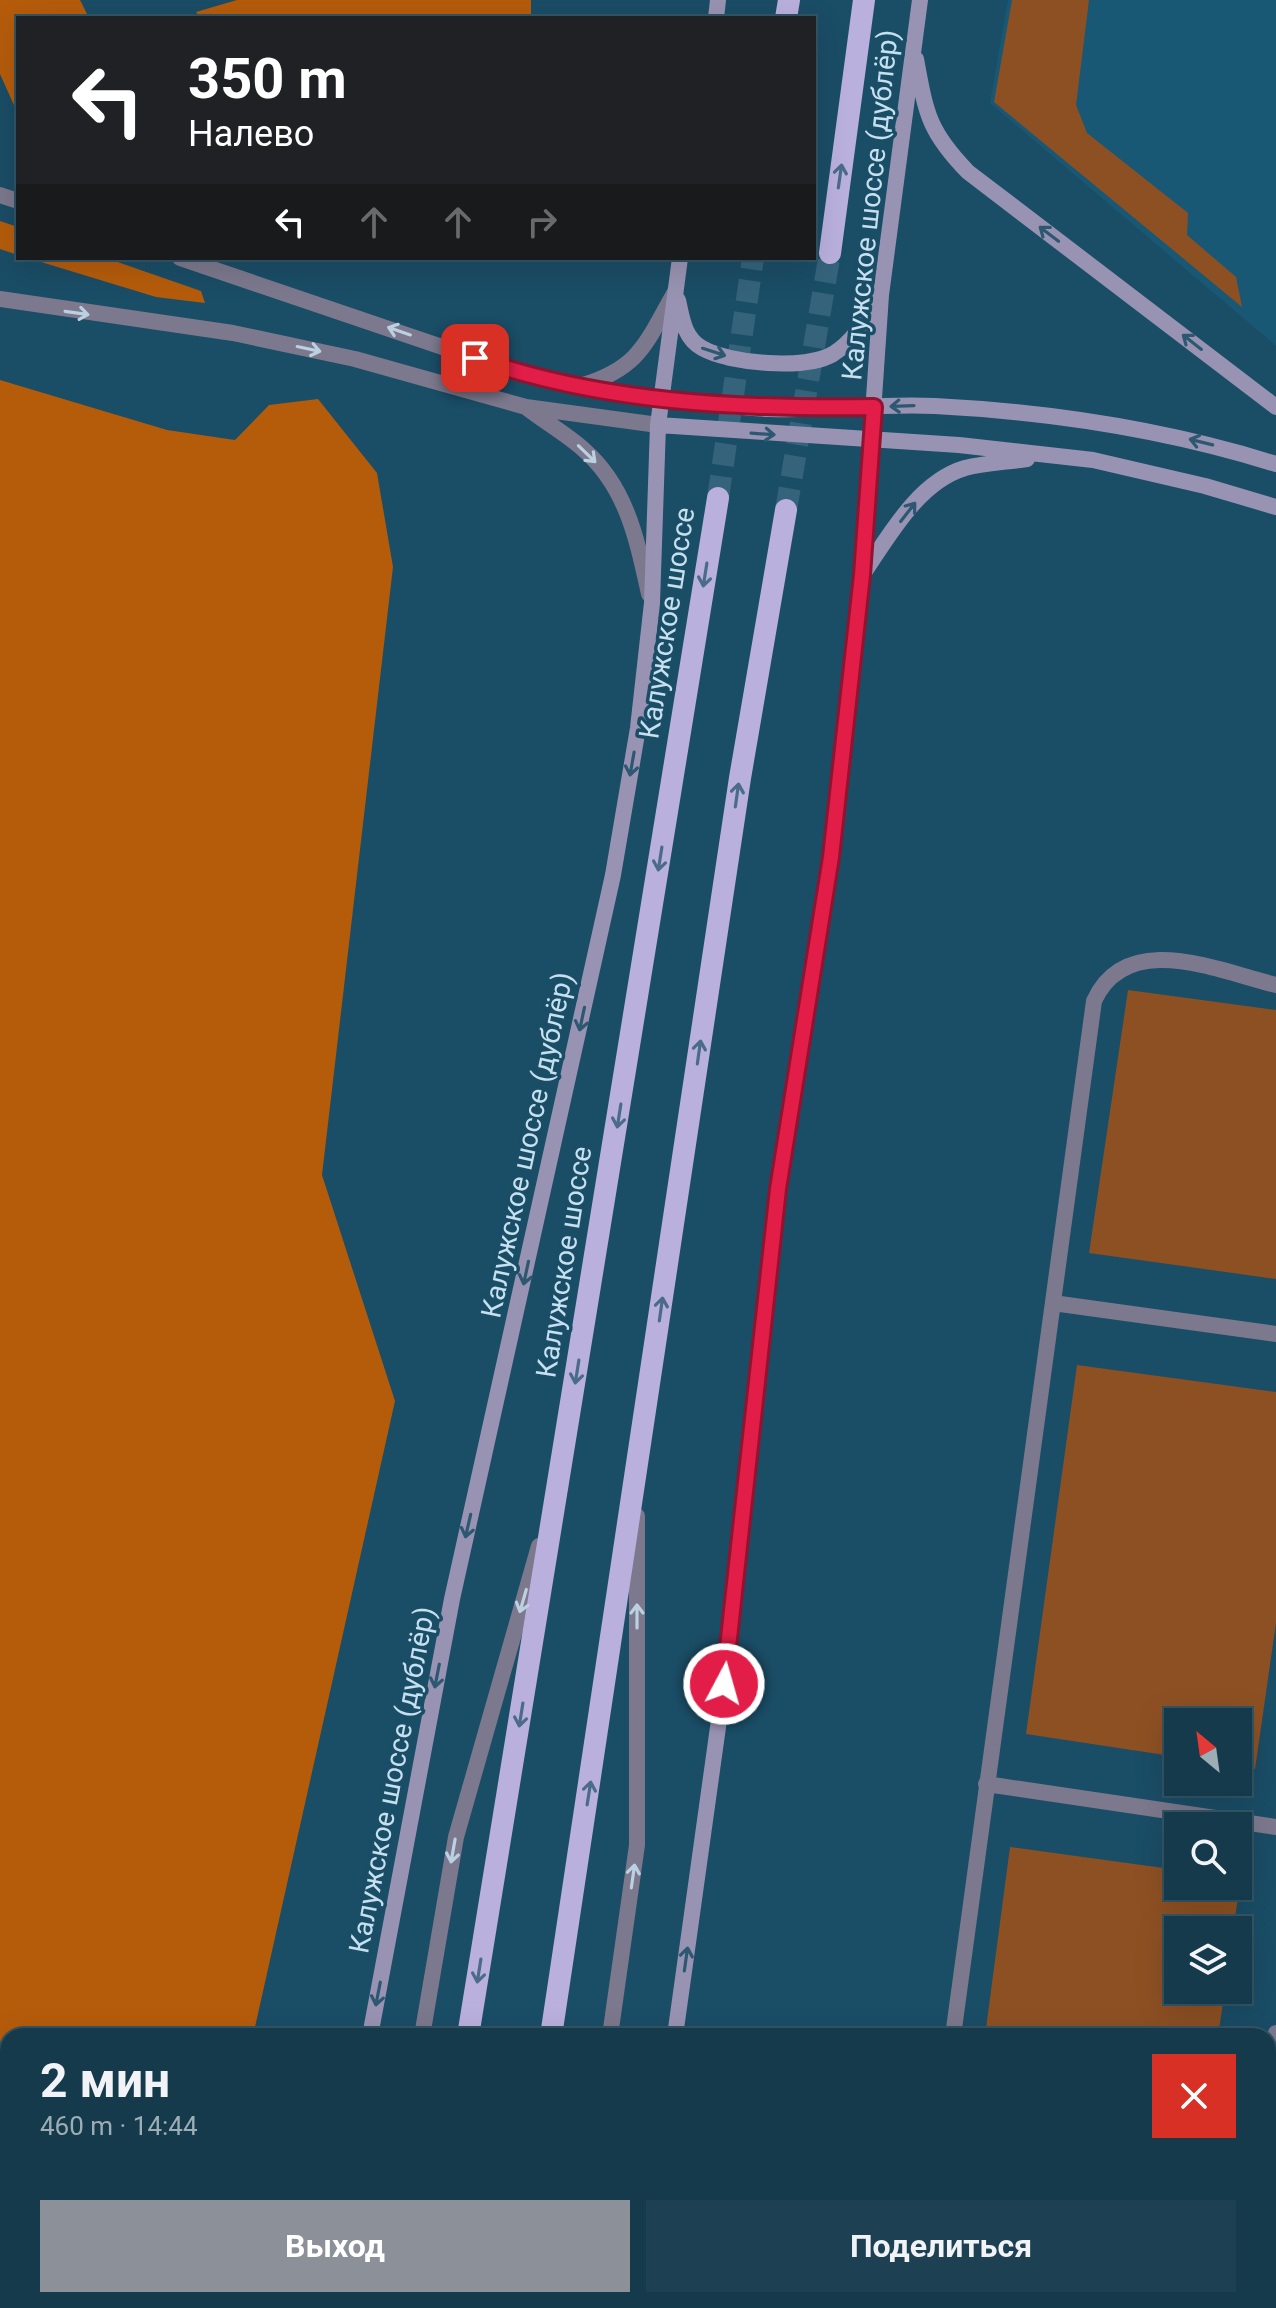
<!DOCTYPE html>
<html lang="ru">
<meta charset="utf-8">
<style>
:root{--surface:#143a4c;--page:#1d4153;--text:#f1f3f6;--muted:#9dadb5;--line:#335464;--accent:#8c9099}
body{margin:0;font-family:Roboto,sans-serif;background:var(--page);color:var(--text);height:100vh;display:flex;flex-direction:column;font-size:30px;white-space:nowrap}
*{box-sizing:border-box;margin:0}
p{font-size:26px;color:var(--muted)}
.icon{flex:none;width:44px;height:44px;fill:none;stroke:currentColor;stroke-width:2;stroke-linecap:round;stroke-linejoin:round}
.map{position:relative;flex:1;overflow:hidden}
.details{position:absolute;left:0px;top:2028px;width:1276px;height:280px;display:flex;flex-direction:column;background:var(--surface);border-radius:24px 24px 0 0;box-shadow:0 8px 32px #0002,0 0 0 2px var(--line)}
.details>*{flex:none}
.top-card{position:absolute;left:16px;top:16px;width:800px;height:244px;border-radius:0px;box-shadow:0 8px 32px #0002,0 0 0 2px var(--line);background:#202124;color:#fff;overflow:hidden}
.needle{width:52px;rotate:331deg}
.controls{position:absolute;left:1164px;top:1708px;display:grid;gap:16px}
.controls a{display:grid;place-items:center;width:88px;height:88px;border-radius:0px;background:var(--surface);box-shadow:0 8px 32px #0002,0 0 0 2px var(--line);font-size:40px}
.pin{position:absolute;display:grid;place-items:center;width:68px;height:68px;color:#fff;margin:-34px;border-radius:16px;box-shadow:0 4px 12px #0006}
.me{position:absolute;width:88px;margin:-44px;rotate:6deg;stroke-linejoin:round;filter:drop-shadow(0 0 6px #0008)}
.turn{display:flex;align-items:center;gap:28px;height:168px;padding:0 40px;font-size:36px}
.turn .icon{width:104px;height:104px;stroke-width:2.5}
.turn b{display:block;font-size:56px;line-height:68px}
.lanes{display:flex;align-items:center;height:76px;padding:0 40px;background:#0003;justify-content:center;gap:40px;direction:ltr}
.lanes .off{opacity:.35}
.round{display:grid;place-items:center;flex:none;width:84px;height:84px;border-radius:0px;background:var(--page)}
.overview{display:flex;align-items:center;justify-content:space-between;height:136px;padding:0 40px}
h1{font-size:48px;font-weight:700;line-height:60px}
.action{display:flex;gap:16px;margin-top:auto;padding:16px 40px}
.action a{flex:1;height:92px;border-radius:0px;background:var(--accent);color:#fff;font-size:32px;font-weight:700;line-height:92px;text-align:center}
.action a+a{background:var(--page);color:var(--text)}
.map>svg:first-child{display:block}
.built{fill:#195875}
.green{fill:#8d5023}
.forest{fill:#b55c0b}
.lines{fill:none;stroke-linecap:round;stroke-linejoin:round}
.trunk-tunnel{stroke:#34637b;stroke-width:22;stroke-dasharray:22 11;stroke-linecap:butt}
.minor{stroke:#7c788d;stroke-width:16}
.tertiary{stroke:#7c788d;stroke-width:16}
.secondary{stroke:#9993b3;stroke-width:16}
.trunk{stroke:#b9b0dd;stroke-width:22}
.oneway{stroke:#4a6b8a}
.oneway2{stroke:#2d5872}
.oneway3{stroke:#bbd0e0}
.route-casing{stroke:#92132f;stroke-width:20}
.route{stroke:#e11d48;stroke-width:14}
.labels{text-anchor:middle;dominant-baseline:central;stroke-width:7;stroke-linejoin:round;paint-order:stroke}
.street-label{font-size:28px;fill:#c6e0ef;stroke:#1a4d66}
</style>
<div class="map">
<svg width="1276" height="2308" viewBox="0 0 1276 2308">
<rect width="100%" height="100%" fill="#1a4d66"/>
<!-- built -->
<path class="built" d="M1008,0H1276V346L990,103Z"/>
<!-- green -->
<path class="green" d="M1012,0H1089L1076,105L1087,133L1188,213L1187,235L1236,277L1242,307L994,102Z
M1128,990L1276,1010V1279L1089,1253Z
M1077,1365L1276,1392V1623L1255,1769L1238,1766V1722H1178V1757L1026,1734Z
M1010,1847L1178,1870V1886H1238L1241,1879L1233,1930H1178V1990H1225L1218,2036H985Z"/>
<!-- forest -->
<path class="forest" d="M0,0H80L89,18H18V114L0,74Z
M237,0H531V18H200L196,12Z
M0,221L18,227V255L0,249Z
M28,258H106L201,291L205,303L156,297Z
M0,380L167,430L235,440L269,405L318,399L377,473L393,567L322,1175L395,1401L253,2036H8V2300H194L192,2308H0Z"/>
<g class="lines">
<!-- trunk-tunnel -->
<path class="trunk-tunnel" d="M718,498L753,258
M786,510L830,253"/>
<!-- minor -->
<path class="minor" d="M1053,1303L1276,1334
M986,1784L1276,1827
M953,2036L1094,1001C1127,929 1218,971 1276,985
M1268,2090L1276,2033
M1139,2300L1196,2308
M917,2308L919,2300
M1237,2308L1238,2300"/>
<!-- tertiary -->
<path class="tertiary" d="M0,195L18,201
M180,258L504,368L613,393L661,398
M0,299L233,333L355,359L526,407L658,425
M583,385C641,367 646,342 675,292
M527,408C545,422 566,434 583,449C627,487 637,540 649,594
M422,2036L456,1837L539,1546
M610,2036L637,1845V1516
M393,2308V2300
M571,2308L572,2300"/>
<!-- secondary -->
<path class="secondary" d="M716,18L718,0
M916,59C926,113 928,131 968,172L1276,407
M678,300C682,318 684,338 702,348C730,364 806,370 833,354C855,340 866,319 880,298
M661,398C697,402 734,408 770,409C825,411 880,403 935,406C1052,412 1164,429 1276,464
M658,425L959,445L1093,460L1205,486L1276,507
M863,574C889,536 918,482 965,468C985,463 1007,462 1027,459
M370,2036L452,1599L613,875L638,728L652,603L658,425L680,258
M675,2036L724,1684L778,1189L831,857L862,575L881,295L920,0
M321,2308L322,2300
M632,2308L634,2300"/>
<!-- trunk -->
<path class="trunk" d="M786,18L789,0
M830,253L864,0
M468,2036L718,498
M551,2036L740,778L786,510
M424,2308L425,2300
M508,2308L509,2300"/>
</g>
<!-- one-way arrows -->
<defs><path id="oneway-shaft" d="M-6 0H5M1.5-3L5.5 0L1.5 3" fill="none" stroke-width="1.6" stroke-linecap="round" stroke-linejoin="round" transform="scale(2)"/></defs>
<g class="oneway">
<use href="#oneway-shaft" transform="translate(840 176) rotate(-82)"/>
<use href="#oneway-shaft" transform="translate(705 575) rotate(99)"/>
<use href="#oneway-shaft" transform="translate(737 795) rotate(-82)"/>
<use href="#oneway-shaft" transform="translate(660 859) rotate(99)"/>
<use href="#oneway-shaft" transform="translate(699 1052) rotate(-82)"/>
<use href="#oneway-shaft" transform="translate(619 1116) rotate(99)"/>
<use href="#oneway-shaft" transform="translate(661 1309) rotate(-82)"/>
<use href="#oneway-shaft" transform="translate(577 1372) rotate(99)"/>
<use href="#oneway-shaft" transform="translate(521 1715) rotate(99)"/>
<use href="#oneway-shaft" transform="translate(589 1793) rotate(-81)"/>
<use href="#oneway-shaft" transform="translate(479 1971) rotate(99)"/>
</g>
<g class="oneway2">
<use href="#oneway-shaft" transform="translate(1049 234) rotate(-143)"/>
<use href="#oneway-shaft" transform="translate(1192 342) rotate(-142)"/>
<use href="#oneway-shaft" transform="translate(714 352) rotate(18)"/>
<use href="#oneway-shaft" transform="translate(902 406) rotate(178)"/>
<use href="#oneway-shaft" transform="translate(763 434) rotate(4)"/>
<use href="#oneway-shaft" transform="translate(1201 442) rotate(-166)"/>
<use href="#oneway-shaft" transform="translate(908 512) rotate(-52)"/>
<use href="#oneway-shaft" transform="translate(632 764) rotate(100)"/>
<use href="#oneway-shaft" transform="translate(582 1019) rotate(102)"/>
<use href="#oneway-shaft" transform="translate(526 1273) rotate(102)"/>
<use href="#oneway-shaft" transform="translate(468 1526) rotate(103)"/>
<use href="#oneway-shaft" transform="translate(437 1676) rotate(101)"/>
<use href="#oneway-shaft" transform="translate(686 1959) rotate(-82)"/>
<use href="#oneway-shaft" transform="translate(378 1994) rotate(101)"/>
</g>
<g class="oneway3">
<use href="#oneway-shaft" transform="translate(77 313) rotate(8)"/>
<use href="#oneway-shaft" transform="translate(399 331) rotate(-161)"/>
<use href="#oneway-shaft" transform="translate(309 349) rotate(12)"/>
<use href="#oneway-shaft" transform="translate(587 454) rotate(44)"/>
<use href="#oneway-shaft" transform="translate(523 1601) rotate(106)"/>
<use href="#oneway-shaft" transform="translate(637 1616) rotate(-90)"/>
<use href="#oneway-shaft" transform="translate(453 1851) rotate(100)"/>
<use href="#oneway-shaft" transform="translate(633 1876) rotate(-82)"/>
</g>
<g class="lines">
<defs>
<path id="route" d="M475,358C603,403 739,409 874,407L862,575L831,857L778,1189L724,1684"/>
</defs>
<!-- route casing -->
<use href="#route" class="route-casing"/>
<!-- route -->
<use href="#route" class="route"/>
</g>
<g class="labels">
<!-- street labels -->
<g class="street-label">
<text transform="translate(870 205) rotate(-84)">Калужское шоссе (дублёр)</text>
<text transform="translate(667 623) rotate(-81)">Калужское шоссе</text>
<text transform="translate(527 1145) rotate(-78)">Калужское шоссе (дублёр)</text>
<text transform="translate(564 1262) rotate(-81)">Калужское шоссе</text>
<text transform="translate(392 1780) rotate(-79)">Калужское шоссе (дублёр)</text>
</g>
</g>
</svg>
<div class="controls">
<a><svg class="needle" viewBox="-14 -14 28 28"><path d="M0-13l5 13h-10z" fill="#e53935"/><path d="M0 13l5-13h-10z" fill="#9dadb5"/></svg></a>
<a><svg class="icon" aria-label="search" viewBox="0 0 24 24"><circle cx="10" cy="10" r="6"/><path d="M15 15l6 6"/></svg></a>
<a><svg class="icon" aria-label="layers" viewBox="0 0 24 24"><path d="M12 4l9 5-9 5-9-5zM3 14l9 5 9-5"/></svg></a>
</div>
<div class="pin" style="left:475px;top:358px;background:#d93025"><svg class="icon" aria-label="arrive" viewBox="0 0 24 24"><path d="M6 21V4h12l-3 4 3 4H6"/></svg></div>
<svg class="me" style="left:724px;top:1684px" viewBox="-20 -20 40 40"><circle r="17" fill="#e11d48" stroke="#fff" stroke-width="3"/><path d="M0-11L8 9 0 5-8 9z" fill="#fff"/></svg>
<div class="top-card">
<div class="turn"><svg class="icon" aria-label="left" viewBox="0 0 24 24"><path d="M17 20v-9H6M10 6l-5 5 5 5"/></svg><div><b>350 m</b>Налево</div></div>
<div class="lanes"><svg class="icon" aria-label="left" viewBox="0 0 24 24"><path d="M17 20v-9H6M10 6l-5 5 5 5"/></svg><svg class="icon off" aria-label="ahead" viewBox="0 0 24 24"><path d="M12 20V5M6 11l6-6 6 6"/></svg><svg class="icon off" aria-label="ahead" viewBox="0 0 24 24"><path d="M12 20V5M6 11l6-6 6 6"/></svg><svg class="icon off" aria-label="right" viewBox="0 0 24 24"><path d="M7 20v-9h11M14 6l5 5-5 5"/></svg></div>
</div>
<section class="details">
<div class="overview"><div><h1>2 мин</h1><p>460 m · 14:44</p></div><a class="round" style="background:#d93025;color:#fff"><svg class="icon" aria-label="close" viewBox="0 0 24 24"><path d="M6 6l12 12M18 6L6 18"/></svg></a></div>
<div class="action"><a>Выход</a><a>Поделиться</a></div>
</section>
</div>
